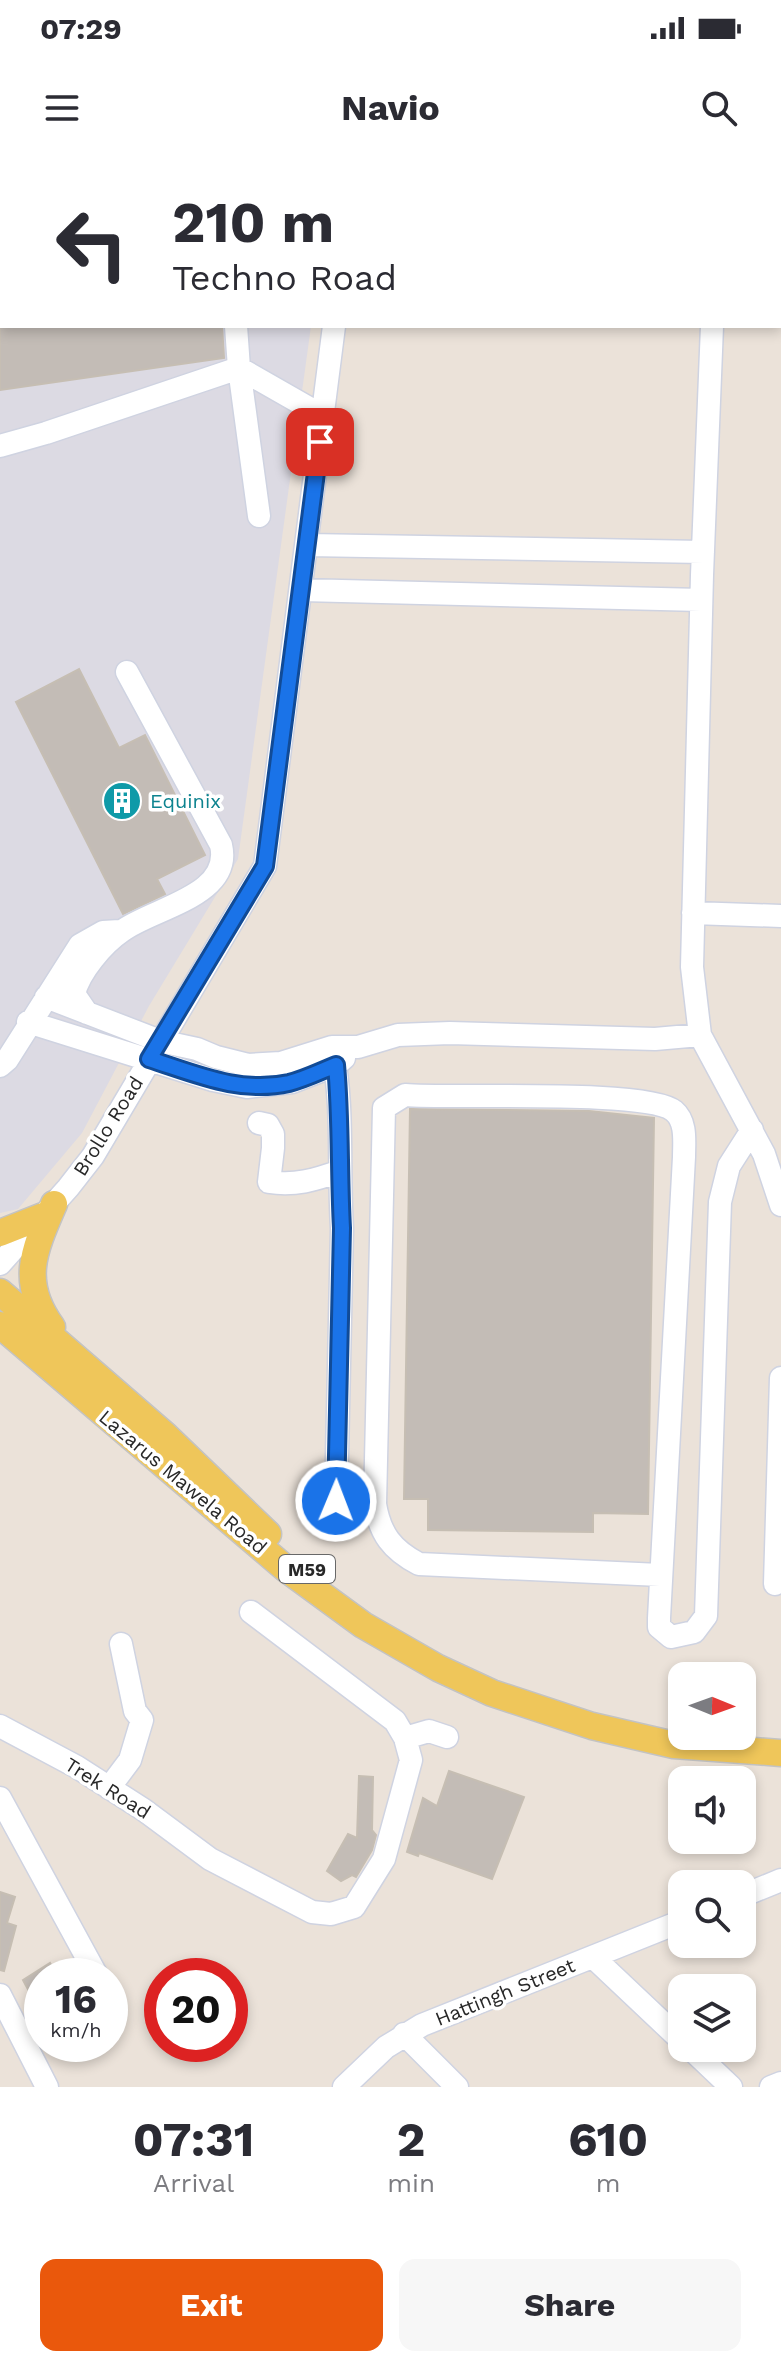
<!DOCTYPE html>
<style>
:root{--surface:#fff;--page:#f7f7f7;--text:#2b2b33;--muted:#7c7c81;--accent:#ea580c}
body{margin:0;font-family:"Work Sans",sans-serif;background:var(--page);color:var(--text);height:100vh;display:flex;flex-direction:column;font-size:30px;white-space:nowrap}
*{box-sizing:border-box;margin:0}
p{font-size:26px;color:var(--muted)}
.icon{flex:none;width:44px;height:44px;fill:none;stroke:currentColor;stroke-width:2;stroke-linecap:round;stroke-linejoin:round}
.map{position:relative;height:1927px;overflow:hidden}
.details{display:flex;flex-direction:column;background:var(--surface);flex:1}
.details>*{flex:none}
.banner{position:absolute;left:0px;top:0px;width:782px;height:168px;box-shadow:0 4px 12px #0003;background:#fff;color:var(--text);overflow:hidden}
.needle{width:52px;rotate:91deg}
.tools{position:absolute;left:668px;top:1502px;display:grid;gap:16px}
.tools a{display:grid;place-items:center;width:88px;height:88px;border-radius:16px;background:var(--surface);box-shadow:0 4px 12px #0003;font-size:40px}
.speed{position:absolute;left:24px;top:1798px;display:flex;gap:16px;font-size:40px;font-weight:700;text-align:center}
.speed>*{display:grid;place-content:center;width:104px;height:104px;border-radius:50%;background:var(--surface);box-shadow:0 4px 12px #0003;line-height:1}
.speed small{font-size:20px;font-weight:400}
.speed .limit{border:12px solid #d22;background:#fff;color:#111}
.pin{position:absolute;display:grid;place-items:center;width:68px;height:68px;color:#fff;margin:-34px;border-radius:16px;box-shadow:0 4px 12px #0006}
.me{position:absolute;width:88px;margin:-44px;rotate:1deg;stroke-linejoin:round;filter:drop-shadow(0 0 6px #0008)}
.turn{display:flex;align-items:center;gap:28px;height:168px;padding:0 40px;font-size:36px}
.turn .icon{width:104px;height:104px;stroke-width:2.5}
.turn b{display:block;font-size:56px;line-height:68px}
.eta{display:flex;justify-content:space-evenly;align-items:center;height:136px;text-align:center}
.eta b{font-size:48px;font-weight:700;line-height:56px}
.button{display:flex;gap:16px;margin-top:auto;padding:16px 40px}
.button a{flex:1;height:92px;border-radius:16px;background:var(--accent);color:#fff;font-size:32px;font-weight:700;line-height:92px;text-align:center}
.button a+a{background:var(--page);color:var(--text)}
.status{display:flex;justify-content:space-between;align-items:center;height:56px;padding:0 40px;background:var(--surface);direction:ltr}
.status svg{height:22px;fill:currentColor}
header{display:flex;justify-content:space-between;align-items:center;height:104px;padding:0 40px;background:var(--surface);font-size:36px;font-weight:700}
.map>svg:first-child{display:block}
.industrial{fill:#dcdae3}
.building{fill:#c3bcb6;stroke:#c6beb3;stroke-width:2}
.lines{fill:none;stroke-linecap:round;stroke-linejoin:round}
.minor-casing{stroke:#cfd3e1;stroke-width:25}
.major-casing{stroke:#c3c3c3;stroke-width:29}
.minor{stroke:#fff;stroke-width:22}
.major{stroke:#efc65a;stroke-width:26}
.route-casing{stroke:#114b97;stroke-width:20}
.route{stroke:#1a73e8;stroke-width:14}
.labels{text-anchor:middle;dominant-baseline:central;stroke-width:7;stroke-linejoin:round;paint-order:stroke}
.shield{fill:#fff;stroke:#686868;stroke-width:2}
.shield-label{font-size:18px;font-weight:bold;fill:#282828}
.culture-label{font-size:20px;fill:#0d838f;stroke:#fff;text-anchor:start}
.street-label{font-size:20px;fill:#282828;stroke:#fff}
</style>
<div class="status"><b>07:29</b><svg viewBox="0 0 49 12"><path d="M0 12V9h3v3zM5 12V6h3v6zM10 12V3h3v9zM15 12V0h3v12zM26 1h20v11H26zM47 4h2v5h-2z"/></svg></div>
<header><svg class="icon" aria-label="menu" viewBox="0 0 24 24"><path d="M4 6h16M4 12h16M4 18h16"/></svg>Navio<svg class="icon" aria-label="search" viewBox="0 0 24 24"><circle cx="10" cy="10" r="6"/><path d="M15 15l6 6"/></svg></header>
<div class="map">
<svg width="781" height="1927" viewBox="0 0 781 1927">
<rect width="100%" height="100%" fill="#ebe2d9"/>
<!-- industrial -->
<path class="industrial" d="M0,0H334L2,2V166H311L238,699L149,846L82,973L18,1049L0,1053Z"/>
<!-- building -->
<path class="building" d="M0,166H222L224,198L0,230Z
M79,509L119,588L145,575L205,695L157,719L165,734L123,754L16,542Z
M410,949L589,951L654,958L648,1354L593,1353V1372L428,1370V1339H404Z
M449,1611L524,1637L492,1719L419,1693L418,1696L407,1692L423,1638L437,1646Z
M359,1616L373,1617L372,1670L376,1675L372,1690L356,1717L352,1715L341,1721L327,1711L348,1674L357,1678Z
M0,1732L15,1737L7,1763L16,1766L4,1811L0,1810Z
M50,1803L57,1816H42V1846L34,1834L31,1835L23,1820Z"/>
<g class="lines">
<defs>
<path id="minor" d="M222,0V2
M401,2V0
M677,2V0
M719,2V0
M780,140H781
M236,166L239,208L323,256
M712,166L702,415L692,807L700,875L764,994L781,1045
M0,286L46,273L239,208L259,356
M308,385L703,392
M302,430L701,440
M693,753L781,756
M46,837L160,881L197,889L216,897L248,905L281,903L332,887H358L398,875L450,873L655,879L700,875
M87,853L74,834C79,812 103,784 122,771C153,748 233,736 221,685L127,512
M28,862L213,920L247,927L292,922L336,905L344,898
M332,887C344,947 338,1007 342,1068L336,1341
M0,906L7,900L80,785L103,772L120,771
M259,963L268,965L273,974V988L269,1022C295,1026 315,1020 340,1011
M0,1104L68,1028L93,996L265,706L334,166
M660,1415L419,1404C392,1390 380,1374 375,1344L384,948L405,935C452,939 648,929 674,951C687,962 684,982 684,997L659,1458V1467L671,1477L694,1472L706,1456L720,1042L729,1006L752,970
M775,1424L781,1218
M0,1566L77,1607L144,1650L210,1699L312,1752L331,1754L354,1747L384,1699L411,1600L405,1578L395,1561L251,1452
M405,1578L429,1571L447,1577
M109,1628L130,1600L142,1560L135,1551L121,1484
M0,1638L97,1816
M742,1736L781,1720
M593,1797L682,1881
M0,1835L47,1927
M404,1874L457,1927
M690,1888L731,1927
M344,1927L386,1887L422,1865L682,1761
M771,1927L781,1923"/>
<path id="major" d="M0,1073L43,1056
M0,1132L165,1275L268,1374
M0,1165L285,1408L363,1465L438,1508L492,1533L592,1566L674,1585L781,1593
M52,1167C19,1122 34,1090 54,1044"/>
</defs>
<!-- minor casing -->
<use href="#minor" class="minor-casing"/>
<!-- major casing -->
<use href="#major" class="major-casing"/>
<!-- minor -->
<use href="#minor" class="minor"/>
<!-- major -->
<use href="#major" class="major"/>
</g>
<g class="lines">
<defs>
<path id="route" d="M320,282L265,706L149,899C196,914 240,934 289,923C305,919 321,911 336,905C341,959 339,1013 342,1068L336,1341"/>
</defs>
<!-- route casing -->
<use href="#route" class="route-casing"/>
<!-- route -->
<use href="#route" class="route"/>
</g>
<!-- icons -->
<defs>
<symbol id="building-disc" viewBox="-11 -11 22 22"><circle r="9.5" fill="#0f9aa8" stroke="#fff"/><path d="M-4-6H4V6H1V3H-1V6H-4ZM-2.5-4.3h1.7v1.8h-1.7ZM.8-4.3h1.7v1.8H.8ZM-2.5-1h1.7V.8h-1.7ZM.8-1h1.7V.8H.8Z" fill="#fff"/></symbol>
</defs>
<g fill-rule="evenodd">
<use href="#building-disc" x="100" y="619" width="44" height="44"/>
</g>
<g class="labels">
<!-- shield labels -->
<rect class="shield" x="279" y="1395" width="56" height="28" rx="6"/>
<g class="shield-label">
<text x="307" y="1409">M59</text>
</g>
<!-- culture labels -->
<g class="culture-label">
<text x="150" y="641">Equinix</text>
</g>
<!-- street labels -->
<g class="street-label">
<text transform="translate(108 966) rotate(-58)">Brollo Road</text>
<text transform="translate(183 1322) rotate(40)">Lazarus Mawela Road</text>
<text transform="translate(108 1628) rotate(32)">Trek Road</text>
<text transform="translate(505 1832) rotate(-22)">Hattingh Street</text>
</g>
</g>
</svg>
<div class="tools">
<a><svg class="needle" viewBox="-14 -14 28 28"><path d="M0-13l5 13h-10z" fill="#e53935"/><path d="M0 13l5-13h-10z" fill="#7c7c81"/></svg></a>
<a><svg class="icon" aria-label="sound" viewBox="0 0 24 24"><path d="M4 9h4l5-4v14l-5-4H4zM17 9q2 3 0 6"/></svg></a>
<a><svg class="icon" aria-label="search" viewBox="0 0 24 24"><circle cx="10" cy="10" r="6"/><path d="M15 15l6 6"/></svg></a>
<a><svg class="icon" aria-label="layers" viewBox="0 0 24 24"><path d="M12 4l9 5-9 5-9-5zM3 14l9 5 9-5"/></svg></a>
</div>
<div class="speed"><div>16<small>km/h</small></div><div class="limit">20</div></div>
<div class="pin" style="left:320px;top:282px;background:#d93025"><svg class="icon" aria-label="arrive" viewBox="0 0 24 24"><path d="M6 21V4h12l-3 4 3 4H6"/></svg></div>
<svg class="me" style="left:336px;top:1341px" viewBox="-20 -20 40 40"><circle r="17" fill="#1a73e8" stroke="#fff" stroke-width="3"/><path d="M0-11L8 9 0 5-8 9z" fill="#fff"/></svg>
<div class="banner">
<div class="turn"><svg class="icon" aria-label="left" viewBox="0 0 24 24"><path d="M17 20v-9H6M10 6l-5 5 5 5"/></svg><div><b>210 m</b>Techno Road</div></div>
</div>
</div>
<section class="details">
<div class="eta">
<div><b>07:31</b><p>Arrival</p></div>
<div><b>2</b><p>min</p></div>
<div><b>610</b><p>m</p></div>
</div>
<div class="button"><a>Exit</a><a>Share</a></div>
</section>
